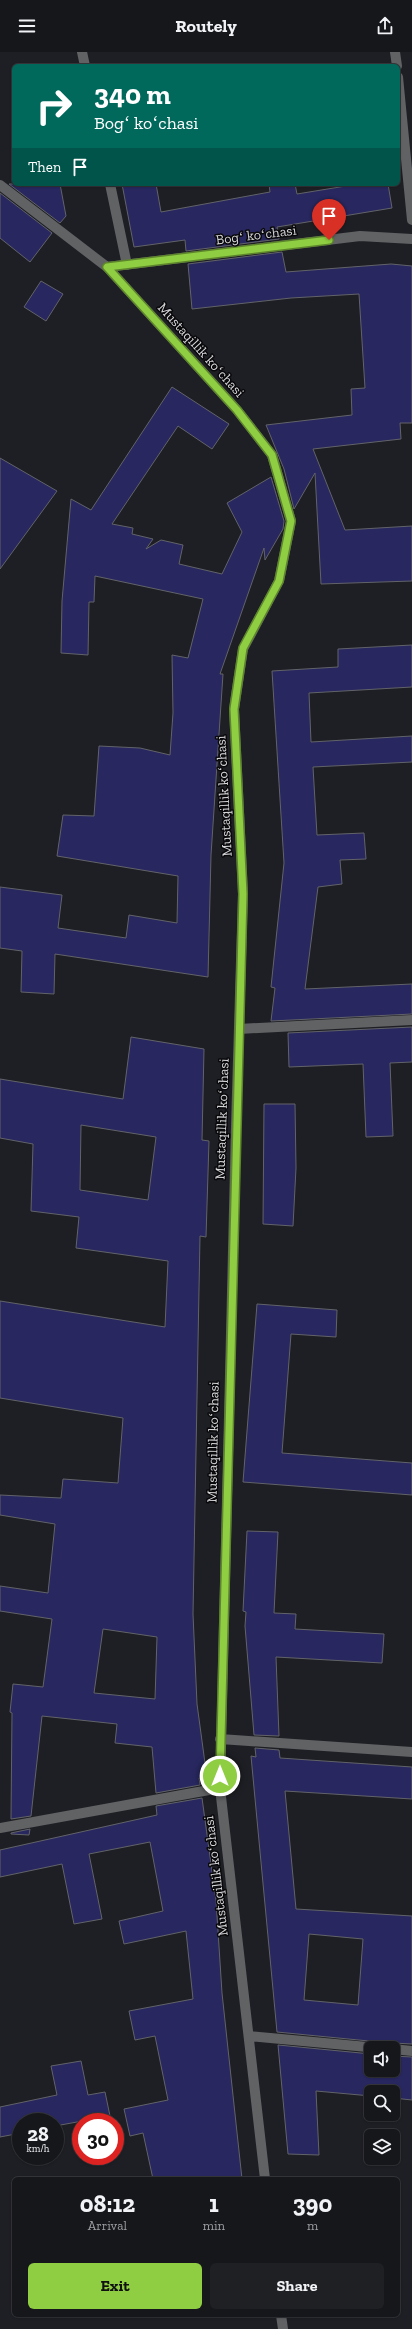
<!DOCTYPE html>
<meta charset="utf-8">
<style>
:root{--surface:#16171b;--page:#1f2024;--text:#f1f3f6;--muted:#9e9fa3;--line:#35363a;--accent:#8fcd42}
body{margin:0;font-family:"Zilla Slab",serif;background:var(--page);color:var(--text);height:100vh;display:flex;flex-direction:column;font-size:15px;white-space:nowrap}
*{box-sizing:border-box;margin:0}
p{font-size:13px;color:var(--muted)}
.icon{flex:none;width:22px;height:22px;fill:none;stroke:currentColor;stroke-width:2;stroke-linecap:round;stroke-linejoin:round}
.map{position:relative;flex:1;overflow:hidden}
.drawer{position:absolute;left:12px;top:2125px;width:388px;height:140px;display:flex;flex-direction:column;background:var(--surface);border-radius:6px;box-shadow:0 1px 3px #0004,0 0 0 1px var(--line)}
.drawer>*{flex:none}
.banner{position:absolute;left:12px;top:12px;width:388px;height:122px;border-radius:6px;box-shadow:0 1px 3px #0004,0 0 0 1px var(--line);background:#00695c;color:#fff;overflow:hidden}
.buttons{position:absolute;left:364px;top:1989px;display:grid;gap:8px}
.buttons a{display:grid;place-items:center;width:36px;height:36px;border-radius:6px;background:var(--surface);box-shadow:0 1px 3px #0004,0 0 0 1px var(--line);font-size:20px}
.speed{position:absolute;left:12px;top:2061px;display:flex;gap:8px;font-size:20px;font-weight:700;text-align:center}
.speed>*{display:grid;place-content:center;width:52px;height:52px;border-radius:50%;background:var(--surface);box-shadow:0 1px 3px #0004,0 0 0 1px var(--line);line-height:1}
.speed small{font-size:10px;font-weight:400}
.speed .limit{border:6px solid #d22;background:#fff;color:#111}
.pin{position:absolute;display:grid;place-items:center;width:34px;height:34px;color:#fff;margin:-41px -17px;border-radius:50% 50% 50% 0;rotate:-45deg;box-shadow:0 0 4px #0007}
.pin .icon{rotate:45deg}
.me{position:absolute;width:44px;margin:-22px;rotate:0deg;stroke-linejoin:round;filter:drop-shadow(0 0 3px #0008)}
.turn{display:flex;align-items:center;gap:14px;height:84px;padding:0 16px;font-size:18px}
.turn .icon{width:52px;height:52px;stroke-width:2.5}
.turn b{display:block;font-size:28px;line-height:34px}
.then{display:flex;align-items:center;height:38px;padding:0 16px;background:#0003;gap:8px;font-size:15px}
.eta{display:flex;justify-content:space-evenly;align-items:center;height:68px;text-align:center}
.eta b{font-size:24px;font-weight:700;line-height:28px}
.cta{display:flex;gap:8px;margin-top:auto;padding:8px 16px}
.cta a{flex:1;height:46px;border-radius:6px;background:var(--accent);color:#111;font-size:16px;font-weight:700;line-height:46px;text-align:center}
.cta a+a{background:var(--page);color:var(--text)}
header{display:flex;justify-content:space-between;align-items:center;height:52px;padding:0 16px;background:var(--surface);font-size:18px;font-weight:700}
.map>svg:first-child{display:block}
.building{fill:#28275f;stroke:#626369;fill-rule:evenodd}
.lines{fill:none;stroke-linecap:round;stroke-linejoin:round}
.service{stroke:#616264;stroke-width:10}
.minor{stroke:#616264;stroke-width:10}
.route-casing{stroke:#5d852b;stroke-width:10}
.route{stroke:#8fcd42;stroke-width:7}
.labels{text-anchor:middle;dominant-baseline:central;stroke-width:3;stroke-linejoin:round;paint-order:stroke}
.street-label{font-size:14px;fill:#d8d8dc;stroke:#09090b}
</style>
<header><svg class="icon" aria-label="menu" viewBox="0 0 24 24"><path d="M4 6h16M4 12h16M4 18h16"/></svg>Routely<svg class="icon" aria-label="share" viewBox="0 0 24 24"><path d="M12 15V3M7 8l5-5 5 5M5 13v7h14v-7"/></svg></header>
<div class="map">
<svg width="412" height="2277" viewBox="0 0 412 2277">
<rect width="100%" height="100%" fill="#1e1f24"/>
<!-- building -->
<path class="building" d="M9,132H60L66,164L60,171Z
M122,132H156L161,160L270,140L269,132H295L297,142L358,132H388L392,156L277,175L279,187L186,199L185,188L134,195Z
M0,141L52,181L30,210L0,186Z
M282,200L286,220L391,212L412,214V371H400L401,387L313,397L345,478L412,474V529L321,532L315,421L294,457L284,417L266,373L352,363L351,337L365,336L359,242L291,246L192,257L188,212Z
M41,229L63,242L46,269L24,255Z
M172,335L229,372L212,397L178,374L112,472L133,476L132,482L153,487L146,497L161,488L183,493L179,512L222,522L242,480L227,451L271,425L284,469L283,477L265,508L264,496L220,622H223L211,803L208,925L55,902L54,942L21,940L22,899L0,896V835L62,843L58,876L126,886L129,863L177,871L178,824L57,804L63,763L94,764L99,694L140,696L170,703L173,661L172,603L188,606L203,547L95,524L94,550H89L88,603L61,601L62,549L71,447L91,458Z
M0,406L57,439L0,517Z
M412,593V635L309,641L311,690L412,684V710L313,715L317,783L364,781L366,807L340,808L342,832L318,835L305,937L412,932V962L271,969L275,936L271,935L284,811L272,619L338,615V597Z
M412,975V1010L390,1011L393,1084L366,1085L363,1012L289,1015L288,981Z
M131,985L204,997L202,1088L209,1089L206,1185L200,1184L193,1562L197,1652L207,1726H199L200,1733L156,1741L152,1695L115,1691L117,1672L42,1664L31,1764L11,1767L12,1661L10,1660L13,1632L43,1635L52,1567L0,1559V1534L48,1541L55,1472L0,1463V1443L61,1446L63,1427L118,1431L123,1366L0,1346V1249L165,1275L168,1209L76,1196L79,1165L31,1159L33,1092L0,1086V1027L123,1047ZM81,1073L156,1085L148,1148L80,1138ZM103,1577L157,1585L155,1647L94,1641Z
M264,1052H295L296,1116L293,1174L263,1172Z
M257,1252L337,1258L336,1285L291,1282L282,1401L412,1411V1443L243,1430Z
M247,1479L278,1480L274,1561L296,1562L295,1577L384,1582L382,1611L276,1605L279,1684L254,1683L245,1574L246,1560L243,1559Z
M255,1696L279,1698L280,1706L412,1715V1747L285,1739L296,1857L412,1864V1992L393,1991L384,1996L379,1990L277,1980L251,1704L256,1705ZM309,1882L363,1887L358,1953L304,1948Z
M202,1746L216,1848L222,1941L242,2127H153L143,2081L130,2084L124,2057L168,2048L155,1984L135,1988L129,1959L193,1947L186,1879L124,1892L119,1869L163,1859L150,1790L89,1802L102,1867L74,1872L62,1812L0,1825V1798L157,1763L156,1754Z
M30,1777L29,1783L11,1782V1781Z
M278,1993L371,2002V2018H393V2004L412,2005V2048L393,2046V2040H371V2044L316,2039L319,2103L288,2102Z
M81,2009L88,2043L105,2040L110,2064L55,2074V2070H21V2081L0,2085V2055L57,2043L51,2014Z"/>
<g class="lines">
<!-- service -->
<path class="service" d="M239,977L412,968"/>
<!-- minor -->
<path class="minor" d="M82,0L85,14
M395,0L397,14
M398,25L412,168
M110,132L127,213
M0,133L107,215L237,358L272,403L291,469L279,529L243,597L234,657L243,842L236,1074L220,1736L265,2127
M107,215L360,184L412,187
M220,1687L412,1700
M0,1776L220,1736
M249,1984L378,1996
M393,1997L412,1999
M281,2263L283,2277"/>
</g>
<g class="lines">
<defs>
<path id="route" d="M220,1724L243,842L234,657L243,596L279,529L291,469L272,403L237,358L107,215L329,188"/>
</defs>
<!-- route casing -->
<use href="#route" class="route-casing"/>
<!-- route -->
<use href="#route" class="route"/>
</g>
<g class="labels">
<!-- street labels -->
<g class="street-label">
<text transform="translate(256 183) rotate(-7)">Bogʻ koʻchasi</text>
<text transform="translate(201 298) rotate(48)">Mustaqillik koʻchasi</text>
<text transform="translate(224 744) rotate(-93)">Mustaqillik koʻchasi</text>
<text transform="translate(222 1067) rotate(-88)">Mustaqillik koʻchasi</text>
<text transform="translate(213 1390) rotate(-89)">Mustaqillik koʻchasi</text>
<text transform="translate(216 1824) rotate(-97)">Mustaqillik koʻchasi</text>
</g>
</g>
</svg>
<div class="buttons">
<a><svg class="icon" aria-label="sound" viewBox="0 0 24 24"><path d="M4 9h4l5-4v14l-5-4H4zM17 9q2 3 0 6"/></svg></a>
<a><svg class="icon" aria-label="search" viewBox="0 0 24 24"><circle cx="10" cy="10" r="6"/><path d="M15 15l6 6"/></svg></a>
<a><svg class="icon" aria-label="layers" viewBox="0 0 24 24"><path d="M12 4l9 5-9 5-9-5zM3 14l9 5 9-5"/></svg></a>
</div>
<div class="speed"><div>28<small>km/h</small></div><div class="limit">30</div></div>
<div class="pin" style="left:329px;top:188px;background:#d93025"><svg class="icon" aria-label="arrive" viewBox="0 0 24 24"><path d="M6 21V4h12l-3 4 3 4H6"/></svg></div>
<svg class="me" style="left:220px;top:1724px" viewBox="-20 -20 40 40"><circle r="17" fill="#8fcd42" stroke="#fff" stroke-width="3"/><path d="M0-11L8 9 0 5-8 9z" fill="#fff"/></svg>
<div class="banner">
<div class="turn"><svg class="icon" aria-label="right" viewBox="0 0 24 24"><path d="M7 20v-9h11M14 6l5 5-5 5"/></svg><div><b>340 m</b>Bogʻ koʻchasi</div></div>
<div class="then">Then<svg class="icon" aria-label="arrive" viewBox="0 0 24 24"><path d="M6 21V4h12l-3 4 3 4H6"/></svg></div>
</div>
<section class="drawer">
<div class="eta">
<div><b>08:12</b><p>Arrival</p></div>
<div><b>1</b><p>min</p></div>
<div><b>390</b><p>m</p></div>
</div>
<div class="cta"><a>Exit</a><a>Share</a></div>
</section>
</div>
